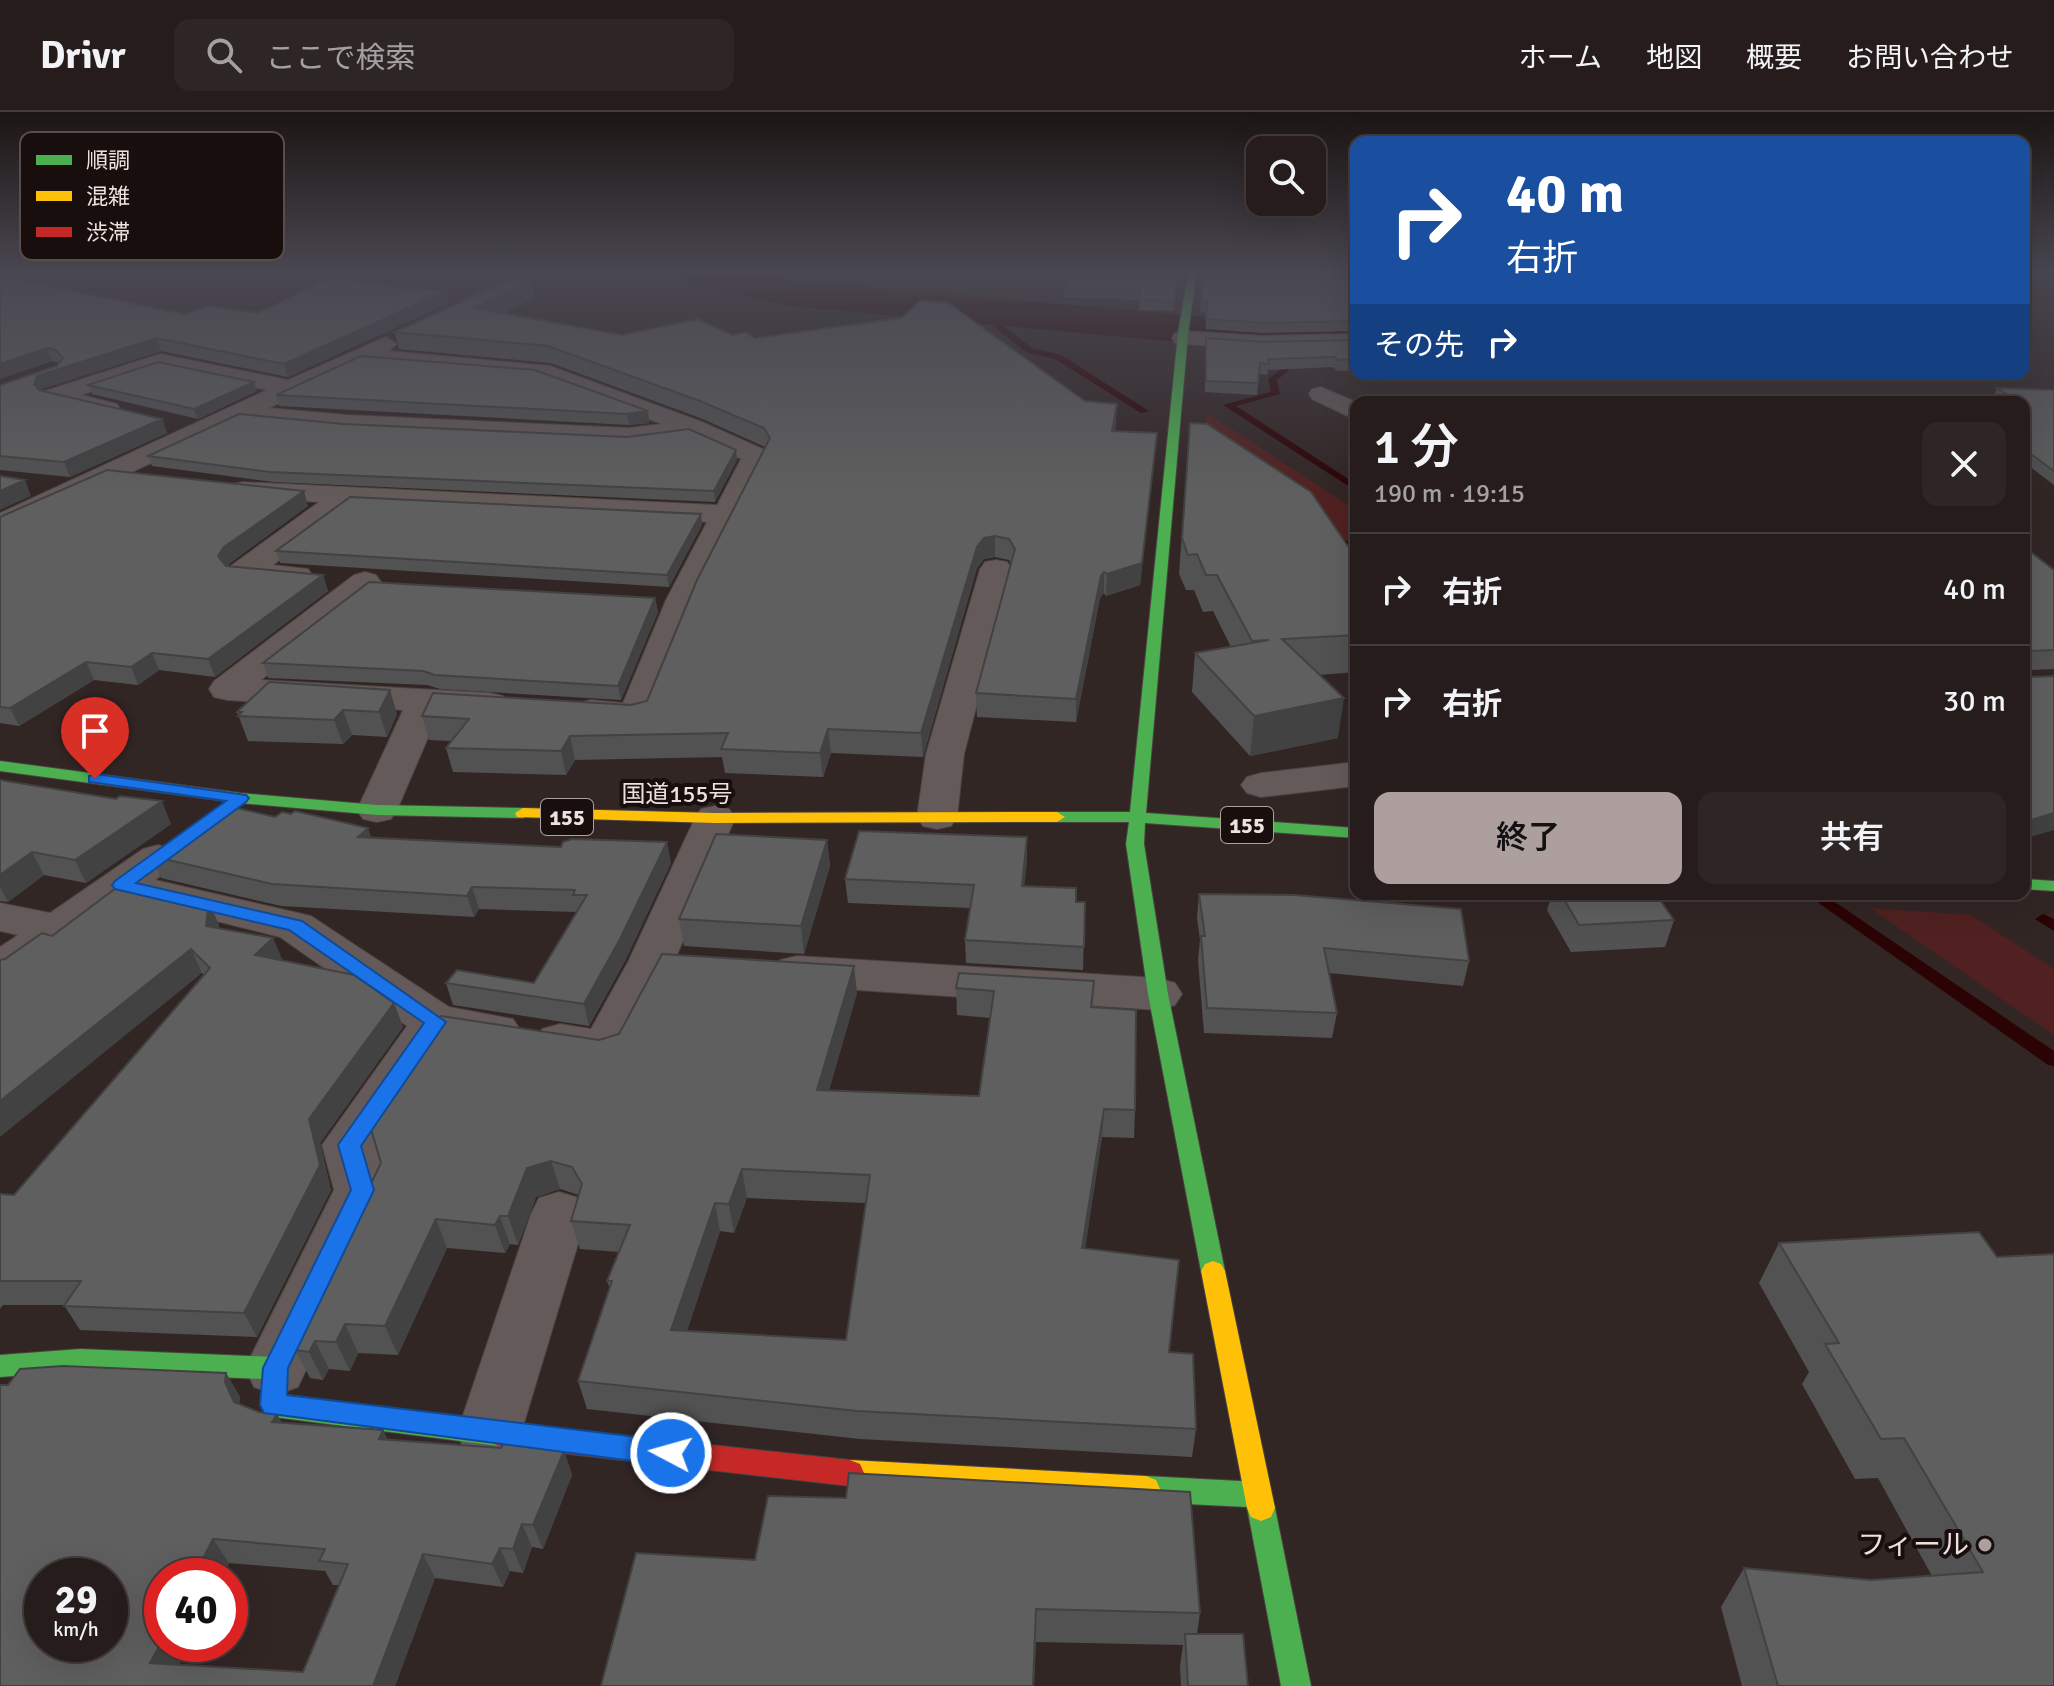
<!DOCTYPE html>
<html lang="ja">
<meta charset="utf-8">
<style>
:root{--surface:#261c1c;--page:#2e2525;--text:#f1f3f6;--muted:#a4a1a3;--line:#423a3b;--accent:#ad9f9d}
body{margin:0;font-family:Signika,"Noto Sans JP",sans-serif;background:var(--page);color:var(--text);height:100vh;display:flex;flex-direction:column;font-size:30px;white-space:nowrap}
*{box-sizing:border-box;margin:0}
p{font-size:26px;color:var(--muted)}
.icon{flex:none;width:44px;height:44px;fill:none;stroke:currentColor;stroke-width:2;stroke-linecap:round;stroke-linejoin:round}
.map{position:relative;flex:1;overflow:hidden}
.panel{position:absolute;left:1350px;top:284px;width:680px;height:504px;display:flex;flex-direction:column;background:var(--surface);border-radius:16px;box-shadow:0 8px 32px #0002,0 0 0 2px var(--line)}
.panel>*{flex:none}
.top-card{position:absolute;left:1350px;top:24px;width:680px;height:244px;border-radius:16px;box-shadow:0 8px 32px #0002,0 0 0 2px var(--line);background:#1a4fa0;color:#fff;overflow:hidden}
.tools{position:absolute;left:1246px;top:24px;display:grid;gap:16px}
.tools a{display:grid;place-items:center;width:80px;height:80px;border-radius:16px;background:var(--surface);box-shadow:0 8px 32px #0002,0 0 0 2px var(--line);font-size:40px}
.speed{position:absolute;left:24px;top:1446px;display:flex;gap:16px;font-size:40px;font-weight:700;text-align:center}
.speed>*{display:grid;place-content:center;width:104px;height:104px;border-radius:50%;background:var(--surface);box-shadow:0 8px 32px #0002,0 0 0 2px var(--line);line-height:1}
.speed small{font-size:20px;font-weight:400}
.speed .limit{border:12px solid #d22;background:#fff;color:#111}
.pin{position:absolute;display:grid;place-items:center;width:68px;height:68px;color:#fff;margin:-82px -34px;border-radius:50% 50% 50% 0;rotate:-45deg;box-shadow:0 0 8px #0007}
.pin .icon{rotate:45deg}
.me{position:absolute;width:88px;margin:-44px;rotate:276deg;stroke-linejoin:round;filter:drop-shadow(0 0 6px #0008)}
.turn{display:flex;align-items:center;gap:28px;height:168px;padding:0 24px;font-size:36px}
.turn .icon{width:104px;height:104px;stroke-width:2.5}
.turn b{display:block;font-size:56px;line-height:68px}
.then{display:flex;align-items:center;height:76px;padding:0 24px;background:#0003;gap:16px;font-size:30px}
.round{display:grid;place-items:center;flex:none;width:84px;height:84px;border-radius:16px;background:var(--page)}
.overview{display:flex;align-items:center;justify-content:space-between;height:136px;padding:0 24px}
h1{font-size:48px;font-weight:600;line-height:60px}
.button{display:flex;gap:16px;margin-top:auto;padding:16px 24px}
.button a{flex:1;height:92px;border-radius:16px;background:var(--accent);color:#111;font-size:32px;font-weight:600;line-height:92px;text-align:center}
.button a+a{background:var(--page);color:var(--text)}
ul{padding:0;list-style:none}
li{display:flex;align-items:center;gap:24px;height:112px;padding:0 24px;border-top:2px solid var(--line)}
li div{flex:1}
li b{display:block;font-size:30px}
li em{font-style:normal}
header{display:flex;align-items:center;gap:48px;box-sizing:border-box;height:112px;padding:0 40px;background:var(--surface);border-bottom:2px solid var(--line)}
header strong{font-size:38px}
nav{display:flex;gap:44px;margin-inline-start:auto;font-size:28px}
.search{width:560px;height:72px;background:var(--page);display:flex;align-items:center;gap:20px;box-sizing:border-box;padding:0 28px;border-radius:16px;color:var(--muted);font-size:30px}
.map>svg:first-child{display:block}
.green{fill:#512121}
.lines{fill:none;stroke-linecap:round;stroke-linejoin:round}
.stream{fill:#2c0304;fill-rule:evenodd}
.river{fill:#2c0304;fill-rule:evenodd}
.street-casing{stroke:#4c4240;stroke-width:2}
.fast-casing{stroke:#4c4240;stroke-width:2}
.slow-casing{stroke:#4c4240;stroke-width:2}
.jam-casing{stroke:#4c4240;stroke-width:2}
.street{fill:#635a59;fill-rule:evenodd}
.fast{fill:#4caf50;fill-rule:evenodd}
.slow{fill:#ffc107;fill-rule:evenodd}
.jam{fill:#c62828;fill-rule:evenodd}
.wall{fill:#525252;fill-rule:evenodd}
.shaded-wall{fill:#424242}
.building{fill:#5f5f5f;stroke:#424242;stroke-width:2;fill-rule:evenodd}
.route{fill:#1a73e8;stroke:#114b97;stroke-width:2}
.poi-dot{fill:#ad9f9d;stroke:#170e0d;stroke-width:3}
.labels{text-anchor:middle;dominant-baseline:central;stroke-width:8;stroke-linejoin:round;paint-order:stroke}
.shield{fill:#170e0d;stroke:#aea19f;stroke-width:2}
.shield-label{font-size:22px;font-weight:bold;fill:#efe0de}
.street-label{font-size:24px;fill:#efe0de;stroke:#170e0d}
.near-poi-label{font-size:28px;fill:#efe0de;stroke:#170e0d;text-anchor:end}
.key{fill:#170e0d;stroke:#584d4c;stroke-width:2}
.key-label{font-size:22px;fill:#efe0de}
</style>
<header>
<strong>Drivr</strong>
<div class="search"><svg class="icon" aria-label="search" viewBox="0 0 24 24"><circle cx="10" cy="10" r="6"/><path d="M15 15l6 6"/></svg>ここで検索</div>
<nav><a>ホーム</a><a>地図</a><a>概要</a><a>お問い合わせ</a></nav>
</header>
<div class="map">
<svg width="2054" height="1574" viewBox="0 0 2054 1574">
<rect width="100%" height="100%" fill="#322625"/>
<!-- green -->
<path class="green" d="M1207,301L1356,398V439L1200,334Z
M1870,796L1971,803L2054,857V923Z"/>
<g class="lines">
<!-- stream -->
<path class="stream" d="M990,208H996L1032,236L1061,243L1149,299L1141,301L1055,247L1026,240L990,212Z
M1271,240L1289,258L1277,268L1280,282L1236,294L1356,372V379L1223,293L1271,280L1268,267L1280,258L1267,242Z
M1328,422H1336L1356,435V443L1328,426Z
M1826,784L2054,939V954L2048,953L1820,792L1818,789Z
M2043,802L2054,807V819L2035,807Z"/>
<!-- river -->
<path class="river" d="M682,162H762L789,168L1209,205L1266,209L1356,207V235L1266,237L1209,233L789,194L688,171Z"/>
<defs>
<path id="street" d="M519,162H545L473,198L466,200L456,194L459,190Z
M1183,219L1263,224L1356,222V236L1263,238L1175,231L1172,226L1175,221Z
M386,225L397,232L388,239L550,254L702,310L765,338L769,344L698,488L649,611C627,616 600,612 578,607L573,599L578,591L591,588L623,591L666,488L707,410L353,392L273,453L308,457L313,464L308,471C285,476 255,472 232,467L227,460L232,453L319,390L243,386L233,384L229,378L233,372L243,370L717,393L741,347L691,324L629,332L347,319L242,309L0,421V401L267,278L161,256L81,283L117,292L120,297L117,302L108,304L45,289L42,284L45,279L160,242L288,268ZM363,251L538,266L662,312L629,316L347,303L269,296Z
M1321,275L1356,290V308L1312,287L1309,282L1312,277Z
M996,448L1007,450L1012,457L964,642L957,705L951,714L937,717L923,714L917,705L926,642L980,457L985,450Z
M365,460L376,463L381,470L376,477L261,568L490,581L503,584L508,592L503,600L490,603L439,600L397,698L391,707L377,710L363,707L357,698L403,598L227,588L214,585L209,577L214,569L354,463Z
M1356,650V674L1261,685L1247,681L1241,673L1247,665L1261,661Z
M715,694L729,697L735,706L674,850L623,948L605,953L542,941L535,929L542,917L560,912L591,917L628,850L695,706L701,697Z
M158,733L173,737L179,746L173,755L155,768L311,804L449,895L513,907L521,919L513,931L496,936L449,929L376,1035L390,1078L298,1275L276,1283L254,1275L245,1256L334,1078L322,1033L407,914L280,825L136,789L132,784L17,868L0,872V835L18,823L0,819V791L50,801L143,737Z
M797,844L1158,866L1175,871L1182,882L1175,893L1158,898L797,874L780,870L774,859L780,848Z
M559,1080L579,1086L587,1102L521,1321L512,1342L489,1350L466,1342L457,1321L531,1102L539,1086Z"/>
<path id="fast" d="M1188,162H1196L1188,222L1146,701L1356,716V726L1145,711L1144,732L1168,882L1225,1159L1221,1166L1213,1169L1205,1166L1201,1159L1148,882L1126,732L1129,710H1057L1049,705L1057,700H1130L1178,222Z
M0,649L240,681L377,693L523,696L531,701L523,706L377,703L240,691L0,659Z
M2024,767L2054,769V779L2024,777Z
M80,1237L276,1245L285,1248L289,1256L287,1283L499,1310L508,1314L512,1322L508,1330L499,1334L274,1305L265,1301L261,1293L263,1267L80,1259L0,1265V1243Z
M1146,1364L1258,1370L1268,1374L1275,1396L1311,1574H1281L1247,1395L1146,1390L1136,1386L1132,1377L1136,1368Z"/>
<path id="slow" d="M523,696L715,701L1057,700L1065,705L1057,710L715,711L517,705L515,701Z
M1213,1149L1221,1152L1225,1159L1275,1396L1271,1405L1261,1409L1251,1405L1247,1396L1201,1159L1205,1152Z
M850,1348L1146,1364L1156,1368L1160,1377L1156,1386L1146,1390L850,1374L840,1370L836,1361L840,1352Z"/>
<path id="jam" d="M499,1310L850,1348L860,1352L864,1361L860,1370L850,1374L499,1334L490,1330L486,1322L490,1314Z"/>
</defs>
<!-- street casing -->
<use href="#street" class="street-casing"/>
<!-- fast casing -->
<use href="#fast" class="fast-casing"/>
<!-- slow casing -->
<use href="#slow" class="slow-casing"/>
<!-- jam casing -->
<use href="#jam" class="jam-casing"/>
<!-- street -->
<use href="#street" class="street"/>
<!-- fast -->
<use href="#fast" class="fast"/>
<!-- slow -->
<use href="#slow" class="slow"/>
<!-- jam -->
<use href="#jam" class="jam"/>
</g>
<!-- wall -->
<path class="wall" d="M1072,162H1180L1173,199L1139,198L1140,188L1064,185V176Z
M1356,162V219L1263,221L1206,217V200H1200L1201,190Z
M0,164L183,202L258,201L401,176L446,179L449,191L288,265L161,239L42,277V279L162,307L167,321L70,365L0,358V273L57,254L59,251L52,249L0,267Z
M532,170L535,186L502,201L622,223H732L755,226L1085,289L1117,292L1115,319L1157,321L1140,473L1106,484L1104,481L1100,486L1076,610L977,605L976,581L1011,451L1009,448L995,445L984,447L977,456L923,645L831,641L823,665L725,661L722,645L575,648L566,663L453,660L446,636L451,629L429,628L422,604L631,593L647,589L765,335L703,307L551,251L399,237L395,220Z
M1206,226L1264,230L1356,228V258L1337,259L1333,255L1268,258L1267,263L1259,262L1257,283L1205,280Z
M1364,262H1416L1366,264Z
M88,273L257,279L198,307L92,282Z
M1997,276L2054,278V373L2024,350V290H1999L1993,286Z
M276,283L648,299L649,311L629,313L279,294Z
M1190,311L1356,446V560L1319,563L1338,626L1250,644L1192,580L1195,541L1231,535L1213,499L1203,500L1194,478H1186L1179,462Z
M148,344L737,348L715,390L273,370L152,354Z
M308,394L230,451L228,454L323,463L328,479L215,565L159,558L138,573L94,568L19,614L0,611V405Z
M702,413L669,475L280,451L276,439Z
M2024,442L2054,458V557L2031,558Z
M655,486L658,500L621,588L440,577L427,573L268,566L263,551Z
M269,570L397,602L387,625L352,623L343,632L248,629L237,600Z
M0,668L171,712L86,771L44,763L8,790L0,789Z
M275,705L371,725L671,751L625,849L589,914L453,893L446,871H534L577,800L479,797L474,805L281,794L161,766L151,744Z
M827,728L830,754L804,842L684,834L679,807Z
M1027,748L1024,774L1076,790H1085L1083,858L966,851L965,828L970,796L848,791L845,767Z
M1199,782L1469,849L1463,874L1329,861L1337,901L1332,926L1204,921L1198,848L1200,828L1197,806Z
M1552,782H1656L1674,808L1665,835L1571,840L1547,798Z
M219,813L218,817L283,848L394,891L403,915L320,1031L331,1078L257,1225L80,1218L64,1193H3L0,1197V1082L14,1083L204,863L202,861L5,847L52,824Z
M1094,869L1093,895L1135,998L1134,1026L1102,1025L1085,1136L1169,1240L1196,1317L1192,1345L860,1327L587,1297L578,1269L610,1177L607,1169L619,1140L580,1137L571,1109L579,1083L560,1077L536,1085L518,1133L510,1132L505,1141L447,1136L398,1243L358,1241L350,1259L329,1257L323,1268L310,1266L295,1238L599,928L857,881L829,978L979,984L990,906L957,903L956,876ZM747,1086L866,1091L846,1228L687,1219L720,1119L734,1121Z
M1979,1120L2054,1574H1742L1721,1495L1744,1456L1871,1468L1932,1464L1878,1366L1855,1367L1802,1272L1809,1260L1759,1171L1779,1131Z
M226,1261L240,1285L239,1292L259,1300L277,1302L282,1311L388,1327L501,1336L564,1339L572,1363L543,1437L532,1435L523,1461L510,1459L503,1475L435,1466L395,1574H0ZM229,1451L325,1459L333,1473H339L303,1560L179,1553Z
M636,1441L1200,1501L1197,1522L1248,1574H1181L1180,1554L1183,1533L1036,1530L1034,1574H601Z"/>
<!-- shaded-wall -->
<path class="shaded-wall" d="M1178,162H1180L1173,199V189Z
M532,170L535,186L478,213L474,196Z
M446,179L449,191L288,265L284,252Z
M156,226L161,239L42,277L39,286L34,272L37,264Z
M47,236L52,249L0,267V252Z
M254,270L257,279L198,307L194,297Z
M1117,292L1116,311L1111,338L1112,319Z
M648,299L649,311L629,313L627,302Z
M162,307L167,321L70,365L64,350Z
M1157,321L1140,473L1106,484L1107,462Z
M736,338L737,348L715,390L714,379Z
M25,368L31,384L0,398V379Z
M304,379L308,394L230,451L224,460L218,444L224,435Z
M701,402L702,413L669,475L667,463Z
M995,424V445L984,447L977,456L923,645L921,621L977,435L984,426Z
M1104,460V481L1100,486L1076,610V587L1101,464Z
M323,463L328,479L215,565L208,547Z
M655,486L658,500L621,588L618,574Z
M152,541L159,558L138,573L131,555Z
M86,550L94,568L19,614L10,596Z
M390,578L397,602L387,625L379,600Z
M1344,586L1338,626L1250,644L1254,604Z
M343,598L352,623L343,632L334,608Z
M828,617L831,641L823,665L820,641Z
M570,624L575,648L566,663L561,639Z
M162,689L171,712L86,771L75,748Z
M2054,701V718L2024,727V710Z
M368,716L375,737L358,725Z
M1027,725V748L1022,797V774Z
M827,728L830,754L804,842L801,814Z
M667,730L671,751L625,849L589,914L584,892Z
M32,740L44,763L8,790L0,775V763Z
M472,775L479,797L474,805L467,784Z
M209,790L219,813L216,838L206,814Z
M273,826L283,849L255,843Z
M191,837L202,861L0,1025V989Z
M854,854L857,881L821,1006L817,978Z
M394,891L403,915L320,1031L331,1078L257,1225L244,1201L309,1007Z
M1104,997L1102,1025L1081,1164L1082,1136Z
M551,1049L560,1077L536,1085L518,1133L508,1104L527,1056Z
M742,1057L747,1086L734,1121L729,1092Z
M715,1091L720,1119L678,1246L671,1218Z
M500,1104L510,1132L505,1141L495,1113Z
M436,1107L447,1136L398,1243L385,1214Z
M345,1212L358,1241L350,1259L336,1230Z
M315,1229L329,1257L323,1268L309,1240Z
M226,1261L240,1285L239,1294L234,1290L225,1270Z
M277,1302L290,1326L272,1310Z
M383,1318L395,1342L379,1327Z
M564,1339L572,1363L543,1437L533,1413Z
M522,1412L532,1435L523,1461L513,1437Z
M213,1427L229,1451L222,1464H194Z
M500,1436L510,1459L503,1475L492,1452Z
M423,1442L435,1466L395,1574H373Z
M1036,1497L1034,1574H1033Z
M162,1529V1532H189L169,1574L150,1551Z"/>
<!-- building -->
<path class="building" d="M1072,162H1178L1173,189L1140,188L1141,178L1064,176Z
M1204,162H1356V209L1264,211L1206,207L1207,190H1201Z
M0,164L183,202L209,194L258,201L332,165L401,176L446,179L284,252L156,226L37,264L34,272L39,278L162,307L64,350L0,344V273L57,254L63,246L56,238L47,236L0,252Z
M507,169L532,170L474,196L622,223L698,207L732,223L745,220L755,226L902,206L920,189L948,191L1085,289L1117,292L1112,319L1157,321L1142,451L1107,462L1104,460L1101,464L1076,587L976,581L1015,437L1009,427L995,424L984,426L977,435L921,621L828,617L820,641L721,637L728,621L570,624L561,639L446,636L469,607L422,604L433,581L631,593L647,589L697,468L770,326L764,316L700,289L548,234L395,220Z
M1206,226L1264,230L1356,228V247L1338,248L1335,245L1268,247L1269,252L1260,251L1258,271L1206,269Z
M361,244L535,258L648,299L627,302L276,283Z
M158,250L254,270L194,297L88,273Z
M1997,276L2054,278V359L2024,337V290H2018Z
M239,302L344,312L627,325L689,317L736,338L714,379L270,360L148,344Z
M1190,311L1207,312L1311,380L1356,446V523L1282,527L1344,586L1254,604L1195,541L1269,528L1252,529L1217,463H1206L1197,442L1188,443L1182,426Z
M107,358L304,379L224,435L218,444L226,454L323,463L208,547L152,541L131,555L86,550L10,596L0,595V405Z
M0,364L25,368L0,379Z
M350,385L701,402L667,463L276,439Z
M2032,441L2054,458V538L2031,539V565L2054,564V701L2024,710V442Z
M369,470L655,486L618,574L435,563L423,559L263,551Z
M269,570L390,578L379,600L343,598L334,608L238,604L242,600H237Z
M0,668L116,687L120,684L162,689L75,748L32,740L0,763Z
M228,694L275,705L282,700L291,702L295,699L368,716L358,725L561,735L563,730L572,727L667,730L620,827L584,892L446,871L457,858L534,871L587,783H573L575,778L472,775L467,784L272,772L151,744L217,698Z
M859,719L1027,725L1022,774L1076,776V790H1085L1084,835L965,828L974,773L845,767Z
M716,722L827,728L801,814L679,807Z
M124,770L209,790L206,814L273,826L255,843L354,863L394,891L309,1007L320,1053L244,1201L64,1194L81,1169H0V1082L14,1083L210,856L191,837L0,989V848L5,847L42,821L52,824Z
M1199,782L1294,783L1461,797L1469,849L1324,836L1337,901L1207,896L1201,824H1205Z
M1561,782H1656L1674,808L1579,813Z
M662,842L854,854L817,978L979,984L994,879L956,876L959,861L1094,869L1091,895L1136,898L1135,998L1104,997L1082,1136L1179,1148L1169,1240L1193,1242L1196,1317L857,1299L578,1269L612,1169H607L630,1113L571,1109L582,1072L572,1055L551,1049L527,1056L508,1104H500L495,1113L436,1107L385,1214L345,1212L336,1230L315,1229L309,1240L295,1238V1228L381,1051L368,1007L441,904L599,928L619,922ZM742,1057L870,1063L846,1228L671,1218L715,1091L729,1092Z
M1979,1120L1997,1145L2054,1142V1574H1778L1744,1456L1871,1468L1983,1460L1904,1326L1881,1327L1825,1232L1839,1231L1779,1131Z
M63,1254L226,1261L225,1270L234,1290L259,1300L277,1302L272,1310L383,1318L379,1327L501,1336L503,1332L564,1339L533,1413L522,1412L513,1437L500,1436L492,1452L423,1442L373,1574H0V1273H8L20,1257ZM213,1427L325,1437L319,1449L348,1452L303,1560L150,1551L162,1529V1464H194ZM42,1464H110V1532H42Z
M849,1361L1190,1380L1200,1501L1036,1497L1033,1574H601L636,1441L755,1448L768,1384L846,1386Z
M1185,1522H1243L1248,1574H1188Z"/>
<!-- sky -->
<linearGradient id="sky" x2="0" y2="1"><stop stop-color="#1c1514"/><stop offset="0.42" stop-color="#494751"/><stop offset="1" stop-color="#494751" stop-opacity="0"/></linearGradient>
<rect width="2054" height="382" fill="url(#sky)"/>
<!-- route -->
<path class="route" d="M95,662L246,683L249,686L246,690L136,771L302,809L446,910L361,1034L374,1078L288,1256L287,1283L671,1329L680,1333L684,1341L680,1350L671,1354L264,1301L260,1293L263,1256L351,1078L338,1033L424,911L289,818L115,777L112,773L115,769L226,689L89,670V664Z"/>
<!-- markers -->
<circle class="poi-dot" cx="1985" cy="1433" r="8"/>
<g class="labels">
<!-- shield labels -->
<g class="shield">
<rect x="541" y="687" width="52" height="36" rx="6"/>
<rect x="1221" y="695" width="52" height="36" rx="6"/>
</g>
<g class="shield-label">
<text x="567" y="705">155</text>
<text x="1247" y="713">155</text>
</g>
<!-- street labels -->
<g class="street-label">
<text x="677" y="682">国道155号</text>
</g>
<!-- near-poi labels -->
<g class="near-poi-label">
<text x="1969" y="1433">フィール</text>
</g>
</g>
<!-- legend -->
<rect x="20" y="20" width="264" height="128" rx="12" class="key"/>
<rect x="36" y="43" width="36" height="10" fill="#4caf50"/>
<rect x="36" y="79" width="36" height="10" fill="#ffc107"/>
<rect x="36" y="115" width="36" height="10" fill="#c62828"/>
<g class="key-label">
<text x="86" y="56">順調</text>
<text x="86" y="92">混雑</text>
<text x="86" y="128">渋滞</text>
</g>
</svg>
<div class="tools">
<a><svg class="icon" aria-label="search" viewBox="0 0 24 24"><circle cx="10" cy="10" r="6"/><path d="M15 15l6 6"/></svg></a>
</div>
<div class="speed"><div>29<small>km/h</small></div><div class="limit">40</div></div>
<div class="pin" style="left:95px;top:667px;background:#d93025"><svg class="icon" aria-label="arrive" viewBox="0 0 24 24"><path d="M6 21V4h12l-3 4 3 4H6"/></svg></div>
<svg class="me" style="left:671px;top:1341px" viewBox="-20 -20 40 40"><circle r="17" fill="#1a73e8" stroke="#fff" stroke-width="3"/><path d="M0-11L8 9 0 5-8 9z" fill="#fff"/></svg>
<div class="top-card">
<div class="turn"><svg class="icon" aria-label="right" viewBox="0 0 24 24"><path d="M7 20v-9h11M14 6l5 5-5 5"/></svg><div><b>40 m</b>右折</div></div>
<div class="then">その先<svg class="icon" aria-label="right" viewBox="0 0 24 24"><path d="M7 20v-9h11M14 6l5 5-5 5"/></svg></div>
</div>
<section class="panel">
<div class="overview"><div><h1>1 分</h1><p>190 m · 19:15</p></div><a class="round"><svg class="icon" aria-label="close" viewBox="0 0 24 24"><path d="M6 6l12 12M18 6L6 18"/></svg></a></div>
<ul>
<li><svg class="icon" aria-label="right" viewBox="0 0 24 24"><path d="M7 20v-9h11M14 6l5 5-5 5"/></svg><div><b>右折</b></div><em>40 m</em></li>
<li><svg class="icon" aria-label="right" viewBox="0 0 24 24"><path d="M7 20v-9h11M14 6l5 5-5 5"/></svg><div><b>右折</b></div><em>30 m</em></li>
</ul>
<div class="button"><a>終了</a><a>共有</a></div>
</section>
</div>
